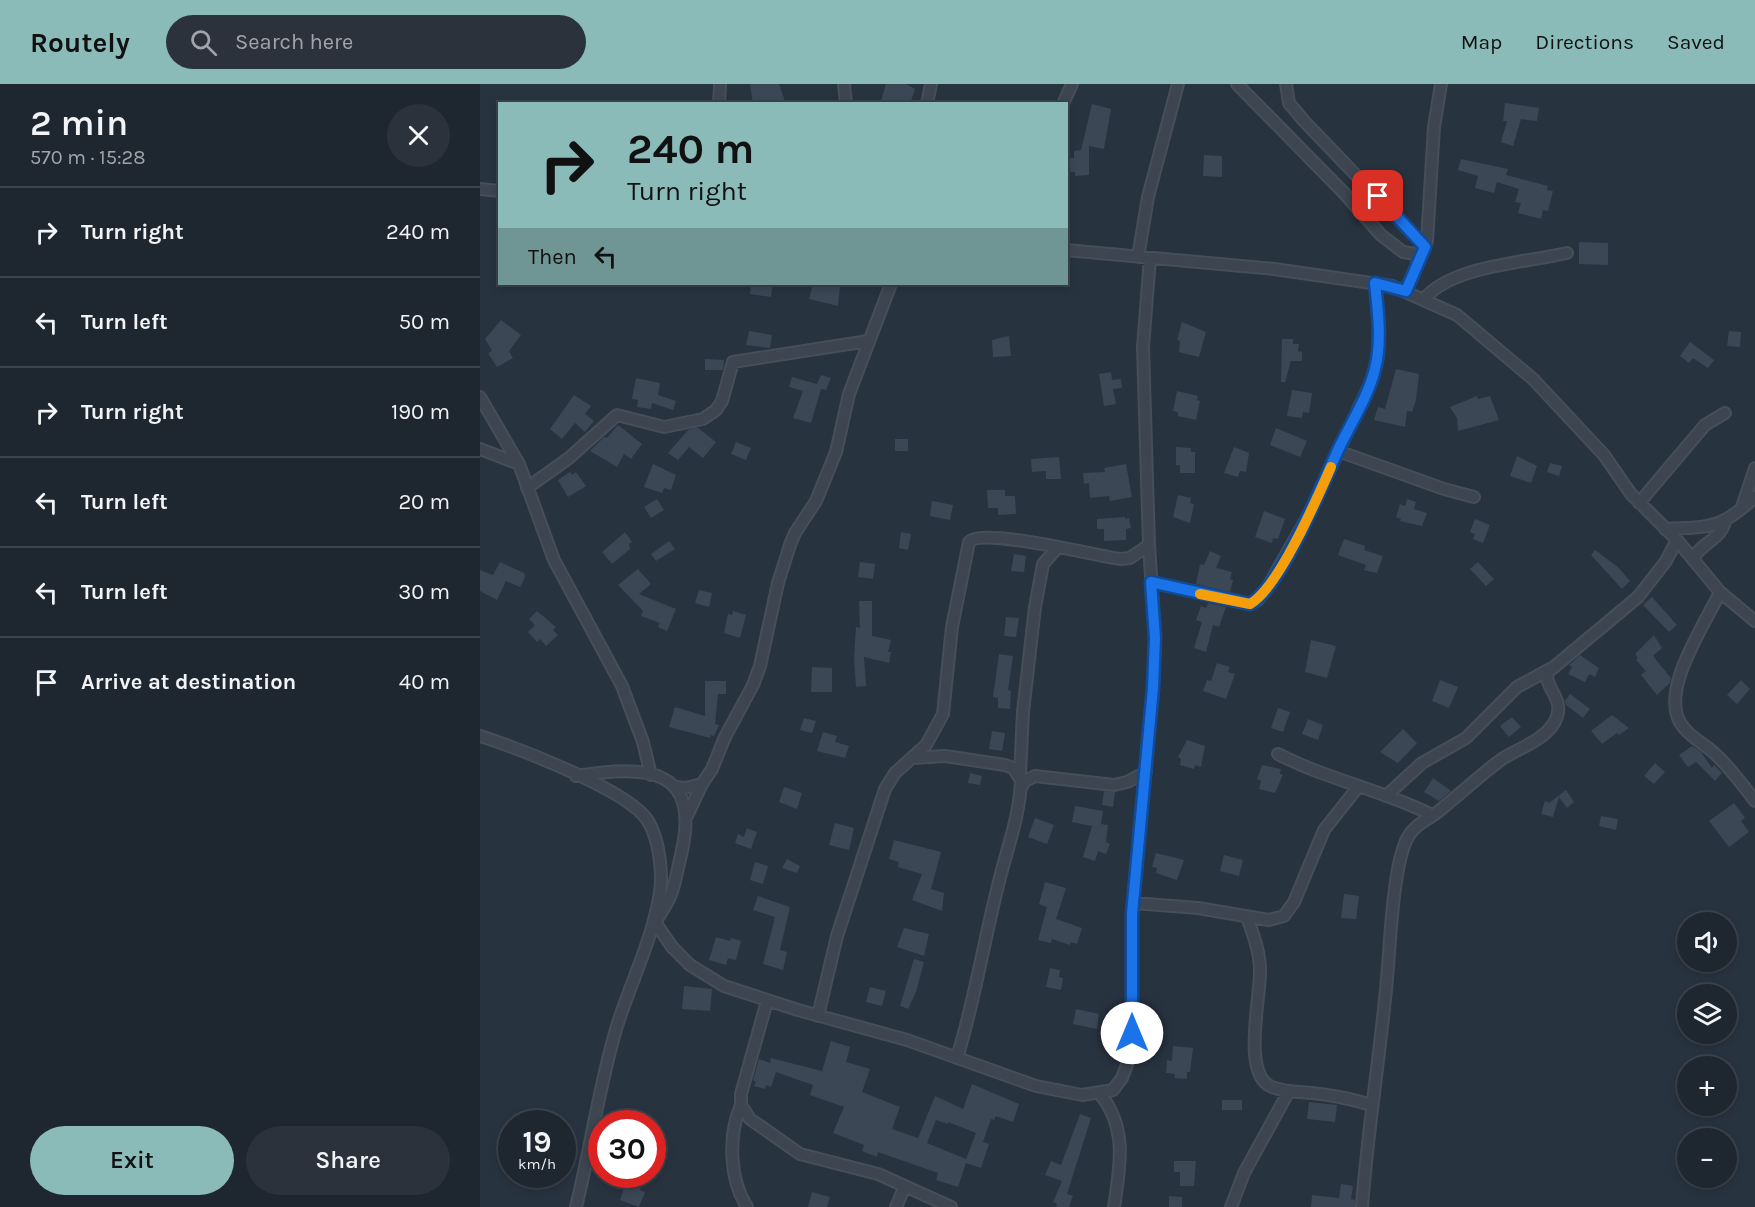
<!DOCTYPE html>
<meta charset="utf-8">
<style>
:root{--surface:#1e2630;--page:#2b323c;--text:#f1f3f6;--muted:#a1a5ab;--line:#3c434c;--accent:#8bbbb9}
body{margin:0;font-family:Karla,sans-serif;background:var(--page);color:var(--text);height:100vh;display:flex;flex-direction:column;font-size:22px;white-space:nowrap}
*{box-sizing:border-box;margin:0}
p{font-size:20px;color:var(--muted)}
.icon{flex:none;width:33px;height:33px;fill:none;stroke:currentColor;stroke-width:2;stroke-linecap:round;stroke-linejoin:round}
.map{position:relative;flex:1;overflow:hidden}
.details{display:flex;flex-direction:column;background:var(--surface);width:480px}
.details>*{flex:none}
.top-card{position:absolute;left:18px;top:18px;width:570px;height:183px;border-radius:0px;box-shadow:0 3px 9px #0003,0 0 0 2px var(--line);background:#8bbbb9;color:#111;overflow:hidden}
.fabs{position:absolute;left:1197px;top:828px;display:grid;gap:12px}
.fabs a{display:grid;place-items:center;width:60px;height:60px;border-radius:50%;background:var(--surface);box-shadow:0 3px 9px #0003,0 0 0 2px var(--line);font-size:30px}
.speed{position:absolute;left:18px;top:1026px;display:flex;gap:12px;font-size:30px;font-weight:700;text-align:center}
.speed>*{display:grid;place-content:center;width:78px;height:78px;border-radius:50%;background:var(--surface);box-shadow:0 3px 9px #0003,0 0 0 2px var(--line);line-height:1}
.speed small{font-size:15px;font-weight:400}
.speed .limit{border:9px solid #d22;background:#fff;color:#111}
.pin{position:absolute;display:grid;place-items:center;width:51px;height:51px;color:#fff;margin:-26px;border-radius:12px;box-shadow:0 3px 9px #0006}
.me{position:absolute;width:66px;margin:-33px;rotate:0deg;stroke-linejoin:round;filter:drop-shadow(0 0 4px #0008)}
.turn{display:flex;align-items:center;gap:21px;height:126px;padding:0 30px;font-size:27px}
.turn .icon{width:78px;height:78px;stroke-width:2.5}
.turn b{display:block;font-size:42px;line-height:51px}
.then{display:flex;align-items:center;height:57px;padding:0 30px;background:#0003;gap:12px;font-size:22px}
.round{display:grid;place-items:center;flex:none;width:63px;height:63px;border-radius:32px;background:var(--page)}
.headline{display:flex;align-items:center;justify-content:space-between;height:102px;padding:0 30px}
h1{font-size:36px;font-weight:600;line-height:45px}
.primary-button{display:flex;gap:12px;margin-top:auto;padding:12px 30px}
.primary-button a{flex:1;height:69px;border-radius:36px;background:var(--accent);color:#111;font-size:24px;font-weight:600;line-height:69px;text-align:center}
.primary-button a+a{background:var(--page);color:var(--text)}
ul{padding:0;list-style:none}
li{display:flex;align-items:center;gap:18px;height:90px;padding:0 30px;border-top:2px solid var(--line)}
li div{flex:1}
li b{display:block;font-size:22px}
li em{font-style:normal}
header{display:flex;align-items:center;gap:36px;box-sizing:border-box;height:84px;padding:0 30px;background:var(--accent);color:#111}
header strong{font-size:28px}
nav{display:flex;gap:33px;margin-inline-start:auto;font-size:21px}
.search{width:420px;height:54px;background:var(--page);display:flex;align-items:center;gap:15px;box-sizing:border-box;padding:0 21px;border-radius:33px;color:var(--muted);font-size:22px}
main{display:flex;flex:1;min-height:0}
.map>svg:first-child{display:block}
.building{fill:#3b4755;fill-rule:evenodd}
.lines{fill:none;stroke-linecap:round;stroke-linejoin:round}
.minor-casing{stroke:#464e59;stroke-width:14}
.minor{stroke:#3c4550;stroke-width:10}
.route-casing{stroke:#114b97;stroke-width:15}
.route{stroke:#1a73e8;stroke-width:10}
.slow{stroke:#f59e0b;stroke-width:10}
</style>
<header>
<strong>Routely</strong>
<div class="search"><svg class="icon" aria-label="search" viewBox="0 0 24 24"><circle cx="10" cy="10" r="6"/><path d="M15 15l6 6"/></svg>Search here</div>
<nav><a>Map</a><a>Directions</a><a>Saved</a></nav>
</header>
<main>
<section class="details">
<div class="headline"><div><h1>2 min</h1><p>570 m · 15:28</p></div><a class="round"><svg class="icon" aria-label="close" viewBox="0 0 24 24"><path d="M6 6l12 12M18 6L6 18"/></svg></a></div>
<ul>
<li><svg class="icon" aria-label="right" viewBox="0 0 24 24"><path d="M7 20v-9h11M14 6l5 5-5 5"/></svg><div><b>Turn right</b></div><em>240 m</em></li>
<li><svg class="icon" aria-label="left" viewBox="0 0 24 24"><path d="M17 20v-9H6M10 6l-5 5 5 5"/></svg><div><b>Turn left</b></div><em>50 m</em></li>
<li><svg class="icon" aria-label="right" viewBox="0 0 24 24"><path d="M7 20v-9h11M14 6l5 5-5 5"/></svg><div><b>Turn right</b></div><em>190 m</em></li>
<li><svg class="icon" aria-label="left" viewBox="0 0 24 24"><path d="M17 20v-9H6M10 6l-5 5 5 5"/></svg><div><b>Turn left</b></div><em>20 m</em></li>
<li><svg class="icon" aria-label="left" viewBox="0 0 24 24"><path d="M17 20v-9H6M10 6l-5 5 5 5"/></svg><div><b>Turn left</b></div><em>30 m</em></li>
<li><svg class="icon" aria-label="arrive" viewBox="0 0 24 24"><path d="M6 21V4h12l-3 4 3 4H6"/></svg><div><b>Arrive at destination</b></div><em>40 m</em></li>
</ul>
<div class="primary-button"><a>Exit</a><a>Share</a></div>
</section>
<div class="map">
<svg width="1275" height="1123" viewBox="0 0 1275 1123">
<rect width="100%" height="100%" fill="#283340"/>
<!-- building -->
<path class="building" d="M270,0H299L306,20H273Z
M406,0H426L435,5L431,17L400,20Z
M1025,19L1059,24L1057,37L1041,35L1033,62L1021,58L1027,37H1023Z
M612,20L631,25L624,65L609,62V91L595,92V88H586V74H594V67L601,66Z
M724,71L742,72V93L723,92Z
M981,75L1028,85L1026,91L1068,102L1067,106L1073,107L1068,127L1063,126L1061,135L1038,129L1041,119L1035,118L1039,105L1017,98L1014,109L995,104L998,92L978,86Z
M1099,158L1128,159V181L1099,180Z
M271,200H293L291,213L270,210Z
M333,200L360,202L358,222L329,215Z
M21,236L41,251L29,267L33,274L17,283L8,269L12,267L5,255Z
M702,238L726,248L719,273L699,268L700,257L697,256Z
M269,247L292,251L290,264L266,261Z
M1249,247L1261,248L1260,263L1247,262Z
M529,252L531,272L513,273L512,256Z
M802,255H813V260H819L818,267L822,268V277H811L805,298H801Z
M1210,258L1234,276L1228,284L1213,274L1209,279L1200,272Z
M225,275L244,276L243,286H225Z
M916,285L939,290L936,316L932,328L927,327L925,343L894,336L898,323L905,325Z
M631,288L632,296L641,295L642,304L633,305L636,320L624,322L619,290Z
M341,291L351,294L346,306L341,305L331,339L313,334L323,307L309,303L312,293L337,300Z
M156,294L180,299L178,311L196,317L193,326L172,319L171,325L157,323L158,316L152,315Z
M812,306L832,309L829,329L823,328L822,334L807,332Z
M697,307L718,312L717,316L720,317L716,336L698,332V328L693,327Z
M94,311L111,322L105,330L114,337L105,348L95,339L82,355L70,345Z
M997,312L998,315L1010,312L1019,336L978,347L977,334L970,323Z
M138,341L162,360L151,375L144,370L137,383L110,367L124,353L127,354Z
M214,344H218L236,358L223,374L209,363L198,376L188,369L208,346Z
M796,344L827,357L820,373L790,361Z
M415,355H428V367H415Z
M256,358L271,364L266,376L251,370Z
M696,363L711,364V368H715V389H700V381H696Z
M754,363L769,369L766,388L760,387L758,393L744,389Z
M1037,372L1057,382L1051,399L1030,392Z
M579,373L581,395H566V387L552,388L551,375Z
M1070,379L1082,382L1079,392L1067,388Z
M173,380L196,391L191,406L184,404L182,409L164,403Z
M646,380L652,413L630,417L629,412L610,414L609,399L604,400L603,389L625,388L624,384Z
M90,388L92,391L96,388L106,402L88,413L78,396Z
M507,406H525V412H535L536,430L518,431V424H508Z
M698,411L711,414L710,419L714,420L710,439L693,433Z
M177,415L184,426L171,434L164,423Z
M927,415L936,418L934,425L947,429L942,442L920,437L921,435L916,433L920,420L925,422Z
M452,417L473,421L470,436L450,432Z
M784,427L805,435L798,455L793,454L792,459L775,453Z
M645,433V435L649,434L651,444L646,445V456L624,457V445H617V435Z
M995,435L1010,441L1003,459L993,455L995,450L990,448Z
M145,448L152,458L149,460L150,465L132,480L122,468Z
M421,448L431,450L428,466L419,464Z
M864,455L885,462L884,466L903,472L897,489L884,486L886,481L858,471Z
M189,457L195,465L176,477L171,470Z
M1115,466L1138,483L1150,497L1142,505L1111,471Z
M730,467L741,472L736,484L752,488L750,495L753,496L750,508L716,500L720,480L724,481Z
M534,470L546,472L544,488L531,487Z
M20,478L44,489L45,493L40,503L26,497L17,516L0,507V486L13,491Z
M380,478L395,480L393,495L378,493Z
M998,478L1014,495L1006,502L990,485Z
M158,485L171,500L159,510L196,525L187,547L178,543L180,539L161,532L163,527L138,501Z
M219,506L232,509L229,523L215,519Z
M1172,513L1197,541L1189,548L1163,521Z
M379,517H392V552L411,556L408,568H411L409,579L384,573L386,602L376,603L374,574L376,543L380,544Z
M728,519L746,523L739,543L733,541L726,568L714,564L722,538L716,536L721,522L726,524Z
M57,527L76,543L73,546L78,551L66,562L60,555L57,558L48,548L55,541L49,535Z
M253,527L266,531L260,554L244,549L248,530L252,531Z
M526,533L539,534L536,553L524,552Z
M1174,551L1182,564L1173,572L1191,594L1190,599L1177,611L1161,591L1166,587L1156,576L1158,574L1155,570Z
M831,556L856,562L847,594L825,588Z
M519,570L533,572L528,606L531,607L530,625L518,624V614L513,613Z
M1100,571L1119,584L1115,593L1109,590L1105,598L1088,590L1092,583L1089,581Z
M737,579L750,583L748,588L755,590L746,615L723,607L727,596L731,597Z
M332,583L352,584V608H331Z
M960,596L978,603L969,624L952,617Z
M1261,596L1270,605L1257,620L1247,611Z
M225,597H246V610H238L235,640L239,641L234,652L231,651L230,654L189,643L195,623L225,632Z
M1090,610L1110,625L1103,634L1086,621L1085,617Z
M798,624L810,628L803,648L791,644Z
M1132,631L1149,644L1139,651L1137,649L1122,660L1111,647Z
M1032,633L1041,643L1029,653L1020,642Z
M324,634L336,637L332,649L320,646Z
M828,635L843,641L838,656L822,650Z
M923,645L937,659L918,679L900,668Z
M512,647L525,649L522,667L509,665Z
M343,648L357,652L355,658L369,662L365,674L337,667Z
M707,656L725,662L721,683L715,681L714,685L700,681L701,675L698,673Z
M1212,662L1221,668L1232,684L1234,681L1242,689L1235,697L1216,678L1208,683L1199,671Z
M1175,679L1185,688L1174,700L1164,692Z
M782,681L801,685L800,690L803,691L795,709L779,705L781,697L777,695Z
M490,689L502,692L500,701L488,699Z
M953,694L971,707L959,717L944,708Z
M304,703L322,709L317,725L299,718Z
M1086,706L1094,718L1087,724L1079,713L1073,733L1061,730L1065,717L1069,719Z
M624,707L635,708L633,723L622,721Z
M1254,719L1265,734L1261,737L1269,748L1249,763L1229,737Z
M595,722L623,727L621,740L628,741L626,758L630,760L626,770L618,767L615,777L603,773L612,742L592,738Z
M1121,732L1138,735L1136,746L1119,742Z
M555,734L574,741L567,760L548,753Z
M355,739L374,744L369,766L349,761Z
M267,744L277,748L271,765L255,759L258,750L264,753Z
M414,756L461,768L451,805L464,809L462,827L432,816L442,790L418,783L419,778L409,775Z
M676,769L704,776L697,796L676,789L677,784L672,783Z
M744,771L763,776L759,792L740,787Z
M307,775L320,782L317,789L302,784Z
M275,778L288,782L283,800L270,796Z
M565,798L586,804L576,835L602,844L597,860L591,858L590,861L572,855L571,859L558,856L567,823L559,820Z
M864,810L879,812L876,835L861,834Z
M278,812L310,823L300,866L307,868L303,886L283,880L295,833L273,826Z
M424,844L449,850L444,872L417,863Z
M236,853L250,857L251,854L261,857L256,876L248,874L246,881L229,876Z
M434,875L444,878L436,908L428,925L420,922Z
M570,884L580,886L579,893L583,894L581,906L566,903Z
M204,902L232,905L230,927L202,925Z
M390,903L406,907L402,922L386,918Z
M596,925L619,930L617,945L593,940Z
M351,957L370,963L366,978L390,985L382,1008L420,1023L412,1045L438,1054L455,1012L483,1025L492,1000L539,1020L533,1038L516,1032L514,1036L511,1035L503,1058L509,1060L501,1084L486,1079L478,1103L456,1096L458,1089L398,1068L397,1073L382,1067L384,1061L353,1049L364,1023L330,1011L333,1001L296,988L291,1003L286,1001L285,1005L274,1002L276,998L273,996L279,975L290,979L291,974L342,987ZM456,1036L468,1040V1038L496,1049L486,1075L447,1059Z
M693,962L713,964L710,988H707V995L694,994L695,990L686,989L687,976L692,977Z
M742,1016H762V1026H742Z
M829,1018L857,1021L855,1038L827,1035Z
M600,1030L611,1034L587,1110L593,1112L589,1123H576L577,1120L573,1118L582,1097L565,1091L571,1077L581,1081Z
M694,1077H716L714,1102H700V1088H694Z
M153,1098L162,1101L160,1106L165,1108L159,1123L140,1116L145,1101L151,1103Z
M861,1100L873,1102L871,1115L875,1116V1123H831L832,1111L859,1114Z
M332,1108L350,1113L347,1123H328Z
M689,1112L702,1113V1123H689Z"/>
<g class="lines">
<defs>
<path id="minor" d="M364,0L366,20
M757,0L864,109L901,151L923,168L942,171
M806,0L809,19L824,37L945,163
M239,20L240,0
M447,20L451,0
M583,20L592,0
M0,105L20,107
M586,166L794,185L912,202L977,231L1053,295L1124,371L1151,410L1197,456L1240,508L1275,537
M658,173L668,113L698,0
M926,207L947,157L954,43L961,0
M944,215C973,181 1045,179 1087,169
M0,313L39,380L74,476L142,602L163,658L171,691
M0,365L39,380
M858,367L964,405L994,413
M47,404L89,374L137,331L184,343L223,335L236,326L242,317L253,278L388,257
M1159,419L1225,341L1245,329
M1262,423L1275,384
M1185,445C1230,443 1241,445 1275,413
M1213,476C1219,459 1242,456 1245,437
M671,498L769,520L778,516L786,506L829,430L891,298L898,273L899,243L895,199
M1240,508C1225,541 1175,612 1204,644C1212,654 1224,660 1233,668C1249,682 1262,700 1275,717
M0,652C37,664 149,706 168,737C179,755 183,788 180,808C173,855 151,897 137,942C119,1001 111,1063 96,1123
M798,670C848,696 903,706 952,731
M433,674L465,672L525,681L533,684L541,696C540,728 530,756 522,786C505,849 496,912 477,974
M540,691L543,628L555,523L563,480L578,463
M96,692C167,681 222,683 201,771C193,805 195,809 175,838L192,863L210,881L244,902L318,926L427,956L556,1002L602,1011L633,1006L642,994L648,978L652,949V830L673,604L675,553L669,461L663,263L670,174
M197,703L205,704L222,700L232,685L245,653L273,601L280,582L298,499L310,461L315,449L336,417L356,368L369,310L411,200
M541,704L545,697L555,692L634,701L647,698L666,688
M906,712L942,679L986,654L1037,603L1070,585
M207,732L222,700
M653,819L718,824L789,836L804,832L814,818L844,746L878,703
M767,833C773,850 780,868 780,886C781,913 761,991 792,1003C805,1008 819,1008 832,1009C852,1011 872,1015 891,1021
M287,917L261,1010V1021L270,1035L320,1070L398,1090L471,1123
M338,932L357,852L405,705L415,689L446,661L463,630L472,543L489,458C503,443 616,472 641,475L650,474L669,461
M620,1010C648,1044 640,1083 634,1123
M261,1021C248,1051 249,1095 267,1123
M416,1123L425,1102
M751,1123L764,1089L809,1007
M882,1123C887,1053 898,985 905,915C910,877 911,783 928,753C935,740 948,736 959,727C980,710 1000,691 1022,675C1039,664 1063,657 1074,639C1088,615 1063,605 1068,588L1158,513L1186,477L1197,456"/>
</defs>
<!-- minor casing -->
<use href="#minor" class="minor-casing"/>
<!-- minor -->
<use href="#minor" class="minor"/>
</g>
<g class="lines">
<defs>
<path id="route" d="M652,949V830L673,604L675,554L671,498L770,520C802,502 842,400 859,364C871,339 888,313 895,285C902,257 898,228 895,199L926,207L945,163L898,112"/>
</defs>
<!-- route casing -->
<use href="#route" class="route-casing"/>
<!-- route -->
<use href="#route" class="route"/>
<!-- slow -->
<path class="slow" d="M720,510L770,520C798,505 837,415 851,383"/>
</g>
</svg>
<div class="fabs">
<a><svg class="icon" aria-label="sound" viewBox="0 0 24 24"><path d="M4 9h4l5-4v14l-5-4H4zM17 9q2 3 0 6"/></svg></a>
<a><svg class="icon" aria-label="layers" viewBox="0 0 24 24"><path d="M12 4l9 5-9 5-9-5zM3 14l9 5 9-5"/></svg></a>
<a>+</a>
<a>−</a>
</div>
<div class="speed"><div>19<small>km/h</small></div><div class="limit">30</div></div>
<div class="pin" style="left:898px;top:112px;background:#d93025"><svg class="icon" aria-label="arrive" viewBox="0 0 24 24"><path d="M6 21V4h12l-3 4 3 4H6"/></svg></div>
<svg class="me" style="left:652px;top:949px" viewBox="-20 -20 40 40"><circle r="19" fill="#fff"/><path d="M0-13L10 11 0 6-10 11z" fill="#1a73e8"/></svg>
<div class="top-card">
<div class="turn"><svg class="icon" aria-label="right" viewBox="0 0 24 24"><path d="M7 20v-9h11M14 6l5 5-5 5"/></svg><div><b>240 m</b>Turn right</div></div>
<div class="then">Then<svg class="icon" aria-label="left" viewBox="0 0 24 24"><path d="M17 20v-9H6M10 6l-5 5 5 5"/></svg></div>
</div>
</div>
</main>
